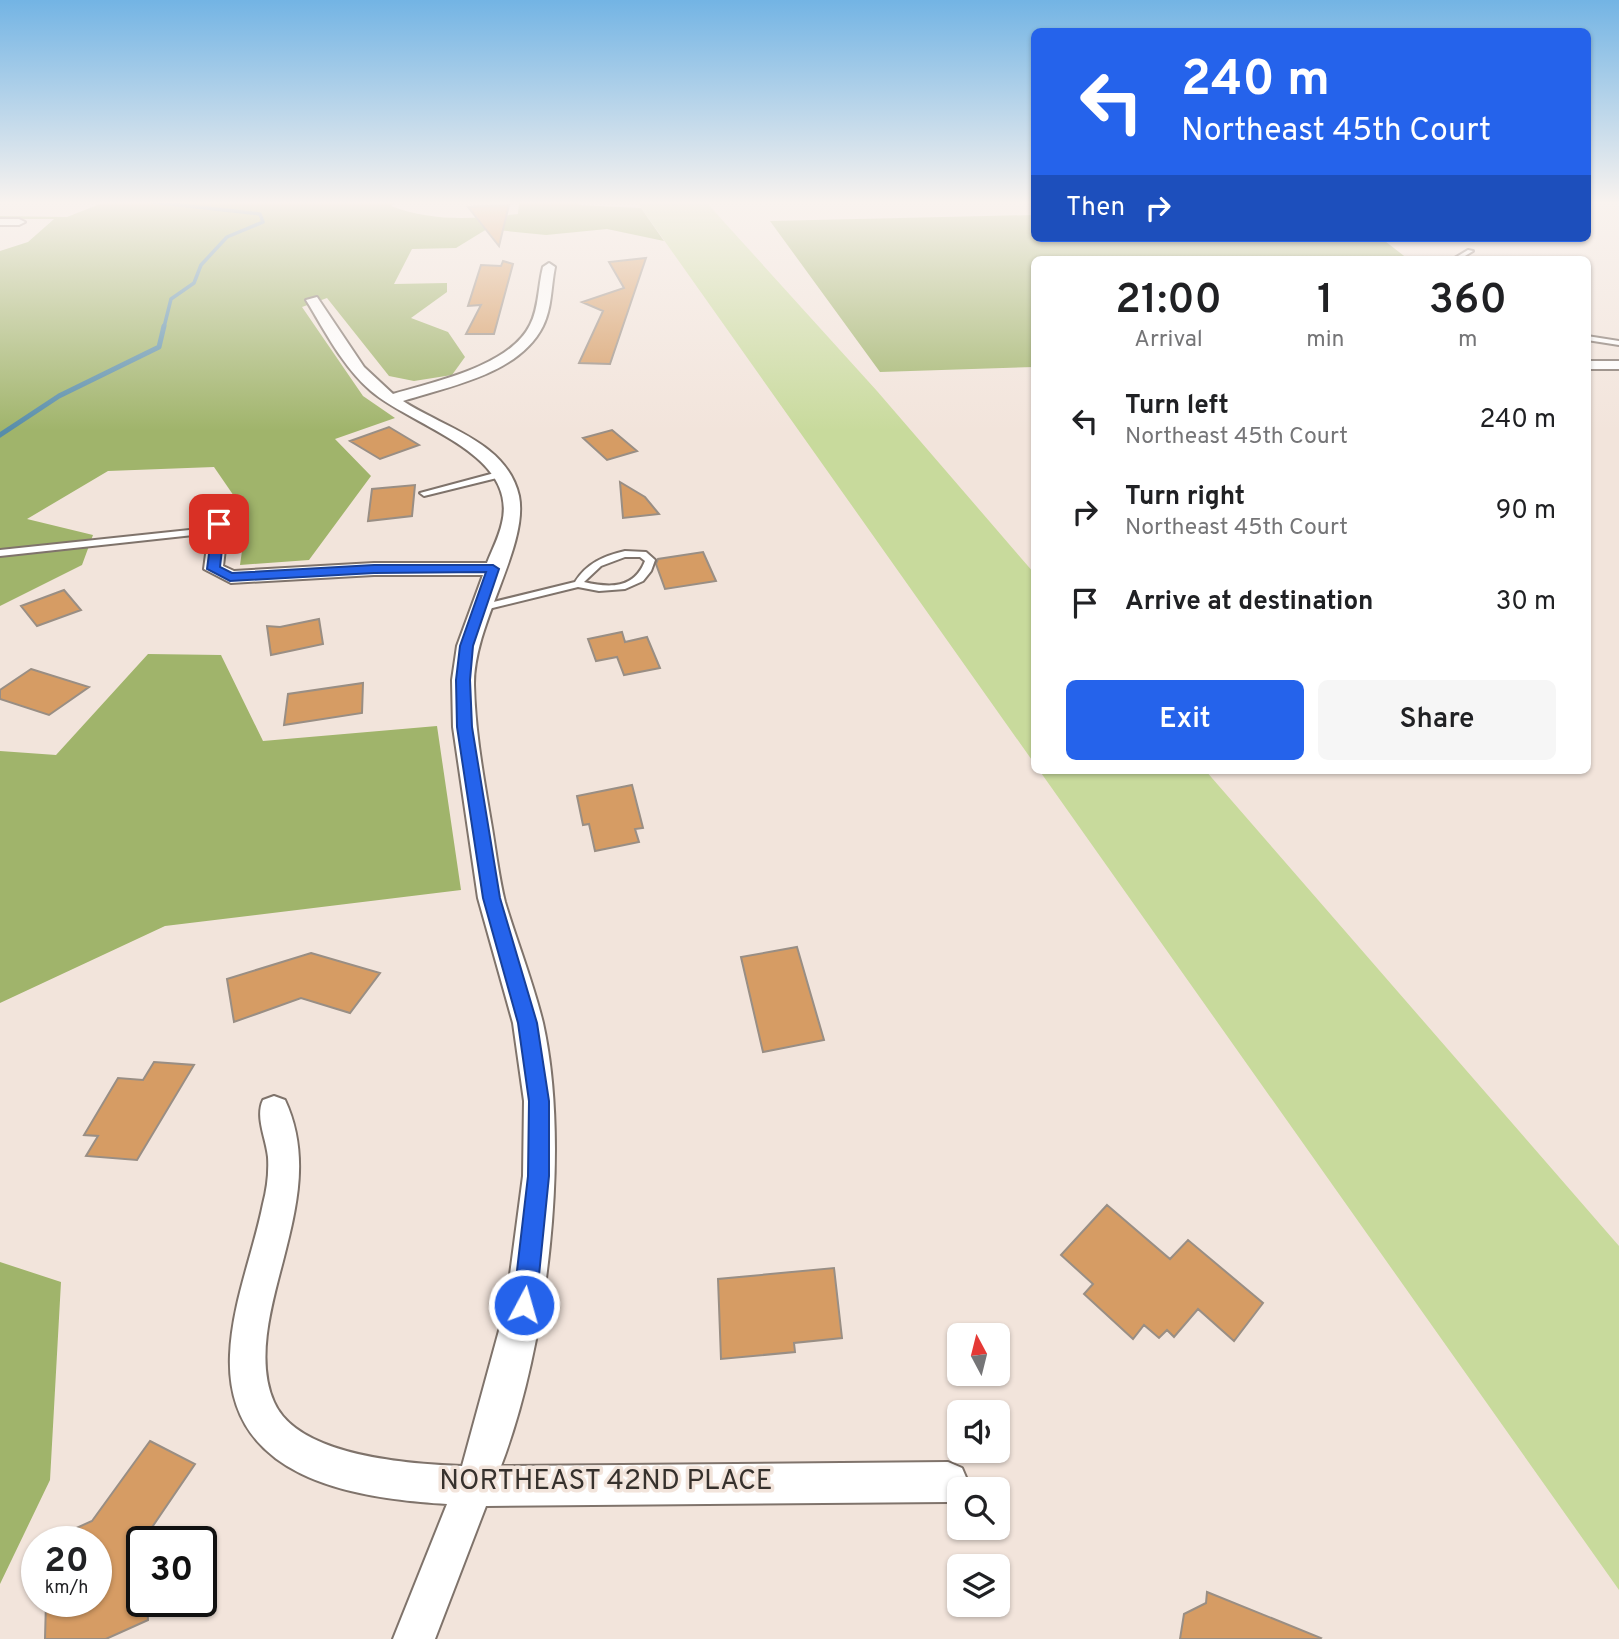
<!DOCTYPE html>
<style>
:root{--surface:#fff;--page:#f6f6f6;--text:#202124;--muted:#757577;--accent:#2563eb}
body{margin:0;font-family:Overpass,sans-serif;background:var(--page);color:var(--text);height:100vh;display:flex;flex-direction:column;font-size:26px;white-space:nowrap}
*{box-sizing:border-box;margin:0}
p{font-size:23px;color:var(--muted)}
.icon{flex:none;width:38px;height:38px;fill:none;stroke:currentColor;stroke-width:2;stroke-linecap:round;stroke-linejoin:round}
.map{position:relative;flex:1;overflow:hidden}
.side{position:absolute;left:1031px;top:256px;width:560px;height:518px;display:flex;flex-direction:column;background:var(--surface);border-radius:10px;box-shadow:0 2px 5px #0004}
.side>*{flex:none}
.guide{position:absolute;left:1031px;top:28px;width:560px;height:214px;border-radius:10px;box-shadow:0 2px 5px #0004;background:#2563eb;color:#fff;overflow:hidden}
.needle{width:46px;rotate:353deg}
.buttons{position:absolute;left:947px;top:1323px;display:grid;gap:14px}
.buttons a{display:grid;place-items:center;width:63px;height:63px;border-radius:10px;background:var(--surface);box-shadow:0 2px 5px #0004;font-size:35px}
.speed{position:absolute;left:21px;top:1526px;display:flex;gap:14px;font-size:35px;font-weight:700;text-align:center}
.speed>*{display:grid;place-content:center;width:91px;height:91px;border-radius:50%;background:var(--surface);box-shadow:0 2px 5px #0004;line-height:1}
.speed small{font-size:18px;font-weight:400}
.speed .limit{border:4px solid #111;border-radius:10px;background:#fff;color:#111}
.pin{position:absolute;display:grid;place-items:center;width:60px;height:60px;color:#fff;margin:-30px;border-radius:14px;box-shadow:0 4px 10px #0006}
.me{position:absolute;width:77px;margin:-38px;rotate:6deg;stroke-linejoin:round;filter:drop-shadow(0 0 5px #0008)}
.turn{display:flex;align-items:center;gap:24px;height:147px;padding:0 35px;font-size:32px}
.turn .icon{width:91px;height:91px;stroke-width:2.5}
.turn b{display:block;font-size:49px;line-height:60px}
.then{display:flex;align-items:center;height:66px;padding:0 35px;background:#0003;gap:14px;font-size:26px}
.eta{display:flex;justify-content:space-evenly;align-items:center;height:119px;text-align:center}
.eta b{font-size:42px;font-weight:600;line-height:49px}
.button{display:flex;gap:14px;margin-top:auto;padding:14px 35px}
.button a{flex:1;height:80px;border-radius:10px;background:var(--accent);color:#fff;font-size:28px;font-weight:600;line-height:80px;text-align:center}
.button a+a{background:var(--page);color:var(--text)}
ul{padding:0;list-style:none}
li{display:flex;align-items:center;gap:21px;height:91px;padding:0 35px}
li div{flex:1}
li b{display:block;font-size:26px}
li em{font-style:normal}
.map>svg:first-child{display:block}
.green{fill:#c8da9c}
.forest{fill:#a0b46b}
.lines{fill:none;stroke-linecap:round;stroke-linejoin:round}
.stream-far1{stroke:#578daa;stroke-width:3.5}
.stream{stroke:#578daa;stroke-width:5}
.building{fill:#d69c64;stroke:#998e84;stroke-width:2}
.lane-casing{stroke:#7f736b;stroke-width:4}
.street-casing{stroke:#7f736b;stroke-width:4}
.lane{fill:#fff;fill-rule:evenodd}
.street{fill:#fff;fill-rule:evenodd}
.route{fill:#2563eb;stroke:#184099;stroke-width:2}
.labels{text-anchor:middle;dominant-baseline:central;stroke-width:7;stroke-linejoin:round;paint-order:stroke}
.near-street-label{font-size:28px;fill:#36312d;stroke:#f2e4db}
</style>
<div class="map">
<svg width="1619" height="1639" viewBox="0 0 1619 1639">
<rect width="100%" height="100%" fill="#f2e4db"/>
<!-- green -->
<path class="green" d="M637,202H706L877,391L1034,573V763Z
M1039,770H1205L1619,1246V1590Z"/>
<!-- forest -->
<path class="forest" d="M105,202H396L391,206C432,222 475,219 518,214L519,202H579V205L641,208L664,241L607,229L546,235L487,229L456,248L412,249L394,284L447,283V292L411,318L448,332L465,357L452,375L414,381L389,376L327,298L302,307L363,396L395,418L335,439L371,476L309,560L240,565L247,515L214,467L108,471L27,519L93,535L82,565L0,606V251L28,242L54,219H0V216L67,217Z
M1034,215V238H1381L1408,259H1034V367L880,372L770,221Z
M148,654L221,655L263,741L437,726L461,890L165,926L0,1003V751L56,755Z
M0,1262L61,1282L50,1480L0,1584Z"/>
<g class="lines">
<!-- stream-far1 -->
<path class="stream-far1" d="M152,202L260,214L263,222L227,237L201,265L194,283L171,299L164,327"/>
<!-- stream -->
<path class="stream" d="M0,435L59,396L159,347L164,326"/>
</g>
<!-- building -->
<path class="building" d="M509,205L499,246L468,207Z
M646,258L610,364L579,363L603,311L582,302L624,288L609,262Z
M503,261L513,264L494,334H466L481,305L468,306L481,265L501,266Z
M389,427L419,445L380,459L350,441Z
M612,430L637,451L607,460L583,438Z
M620,482L645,497L659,514L623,518Z
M415,485L412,516L368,521L372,489Z
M703,552L716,581L665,589L656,564L658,559Z
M64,590L81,610L37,626L21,606Z
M319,619L323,644L271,655L267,626L280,627Z
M622,632L625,642L647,637L660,668L624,675L617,657L596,661L588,639Z
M31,669L89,687L49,715L0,699V690Z
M363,683L362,713L284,725L288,694Z
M632,785L643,828L635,829L639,842L595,851L589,824L583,825L577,796Z
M797,947L824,1040L763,1052L741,957Z
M311,953L380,973L350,1013L301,998L234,1022L227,979Z
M154,1062L194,1065L137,1160L86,1156L98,1136L84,1135L118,1078L143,1080Z
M1107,1205L1170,1259L1188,1240L1263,1303L1234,1341L1198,1309L1174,1337L1167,1330L1159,1338L1144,1325L1133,1339L1084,1294L1093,1284L1061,1255Z
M834,1268L842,1338L794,1343L795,1352L721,1359L718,1279Z
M150,1441L195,1464L142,1542V1601H147L148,1620L106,1639H45L46,1601H96V1542H45L92,1521Z
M1207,1592L1321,1638L1320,1639H1180L1184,1614L1206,1603Z"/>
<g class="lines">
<defs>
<path id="lane" d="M1468,250L1473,251L1460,259H1453Z
M1587,336L1619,341V345L1587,340Z
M502,471L505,472V476L424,496L420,493Z
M218,527L221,528V532L0,556V550Z
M625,551L646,552L655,560L651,571L643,581L625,589L599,591L578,587L480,611L475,608L477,606L575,582C587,563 604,556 625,551ZM625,557H640L645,561C634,589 610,588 584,582L601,566Z"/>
<path id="street" d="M0,219H19L25,222L19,225H0Z
M549,263L555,267C551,286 552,308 543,326C519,374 450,386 403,401C444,428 507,442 519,496C529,546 473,624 474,685C475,733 484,780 492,828C496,852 499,878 505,902C517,942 533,982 543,1023C571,1149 547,1346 501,1466L948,1462L962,1468L968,1482L965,1489H959V1497L948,1502L486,1506L435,1639H393L447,1504C351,1498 225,1478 230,1355C232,1303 253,1254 263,1204C267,1189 269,1173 268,1157C266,1138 255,1117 263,1100L274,1096L285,1100C310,1154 297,1206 283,1261C272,1303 255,1360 274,1402C298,1457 411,1464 462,1466L506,1305L523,1176L524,1101L513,1023L478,898L453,727L452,680L457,646L483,575H374L231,583L204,569L210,524L219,519L228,524L223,566L234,571L374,563H487C492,550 499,537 502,523C519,453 413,427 371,391C343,367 325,331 306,300L317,297L364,367L393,394C434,382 510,366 530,325C539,308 538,286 543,267Z
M1587,361H1619V369H1587Z"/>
</defs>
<!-- lane casing -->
<use href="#lane" class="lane-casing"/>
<!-- street casing -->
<use href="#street" class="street-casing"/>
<!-- lane -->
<use href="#lane" class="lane"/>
<!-- street -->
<use href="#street" class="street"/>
</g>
<!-- sky -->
<linearGradient id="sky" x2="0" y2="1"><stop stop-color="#73b4e4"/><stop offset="0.47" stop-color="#f9f3ef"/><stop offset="1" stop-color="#f9f3ef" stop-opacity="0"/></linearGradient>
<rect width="1619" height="431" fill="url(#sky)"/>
<!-- route -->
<path class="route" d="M219,521L225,524L220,567L232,573L374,565H493L499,569L473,646L470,680L472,727L500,898L537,1023L549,1101V1176L536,1305L532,1313L524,1317L516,1313L513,1305L528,1176L529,1101L518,1023L483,898L457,727L456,680L460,646L486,572L374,573L230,581L207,569L213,524Z"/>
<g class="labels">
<!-- near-street labels -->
<g class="near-street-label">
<text x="606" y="1482">NORTHEAST 42ND PLACE</text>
</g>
</g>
</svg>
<div class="buttons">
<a><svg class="needle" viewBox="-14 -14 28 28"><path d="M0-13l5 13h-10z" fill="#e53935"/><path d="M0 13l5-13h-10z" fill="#757577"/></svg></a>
<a><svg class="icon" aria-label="sound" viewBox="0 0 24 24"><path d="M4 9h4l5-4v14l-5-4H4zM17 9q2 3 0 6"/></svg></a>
<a><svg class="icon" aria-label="search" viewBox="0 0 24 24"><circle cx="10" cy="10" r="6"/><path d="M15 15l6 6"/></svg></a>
<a><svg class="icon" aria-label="layers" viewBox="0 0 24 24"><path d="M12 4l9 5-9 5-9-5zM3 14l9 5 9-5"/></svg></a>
</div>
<div class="speed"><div>20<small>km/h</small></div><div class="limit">30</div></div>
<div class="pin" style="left:219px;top:524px;background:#d93025"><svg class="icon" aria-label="arrive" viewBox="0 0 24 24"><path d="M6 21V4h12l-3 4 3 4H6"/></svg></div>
<svg class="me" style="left:524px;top:1305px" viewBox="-20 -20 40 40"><circle r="17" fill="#2563eb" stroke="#fff" stroke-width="3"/><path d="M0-11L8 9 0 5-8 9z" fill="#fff"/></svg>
<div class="guide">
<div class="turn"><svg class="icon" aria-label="left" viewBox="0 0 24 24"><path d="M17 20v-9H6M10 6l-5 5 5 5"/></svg><div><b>240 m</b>Northeast 45th Court</div></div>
<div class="then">Then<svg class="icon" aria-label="right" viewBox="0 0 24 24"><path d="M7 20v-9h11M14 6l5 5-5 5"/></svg></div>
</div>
<section class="side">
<div class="eta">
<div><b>21:00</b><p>Arrival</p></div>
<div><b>1</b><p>min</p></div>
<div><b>360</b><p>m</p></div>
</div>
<ul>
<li><svg class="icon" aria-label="left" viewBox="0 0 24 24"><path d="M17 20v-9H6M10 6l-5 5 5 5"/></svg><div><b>Turn left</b><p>Northeast 45th Court</p></div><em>240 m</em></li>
<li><svg class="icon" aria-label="right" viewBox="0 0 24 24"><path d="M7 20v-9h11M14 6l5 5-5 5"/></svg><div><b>Turn right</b><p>Northeast 45th Court</p></div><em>90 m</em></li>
<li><svg class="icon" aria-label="arrive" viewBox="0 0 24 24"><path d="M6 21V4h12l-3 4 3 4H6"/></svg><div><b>Arrive at destination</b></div><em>30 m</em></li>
</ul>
<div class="button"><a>Exit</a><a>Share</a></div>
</section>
</div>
